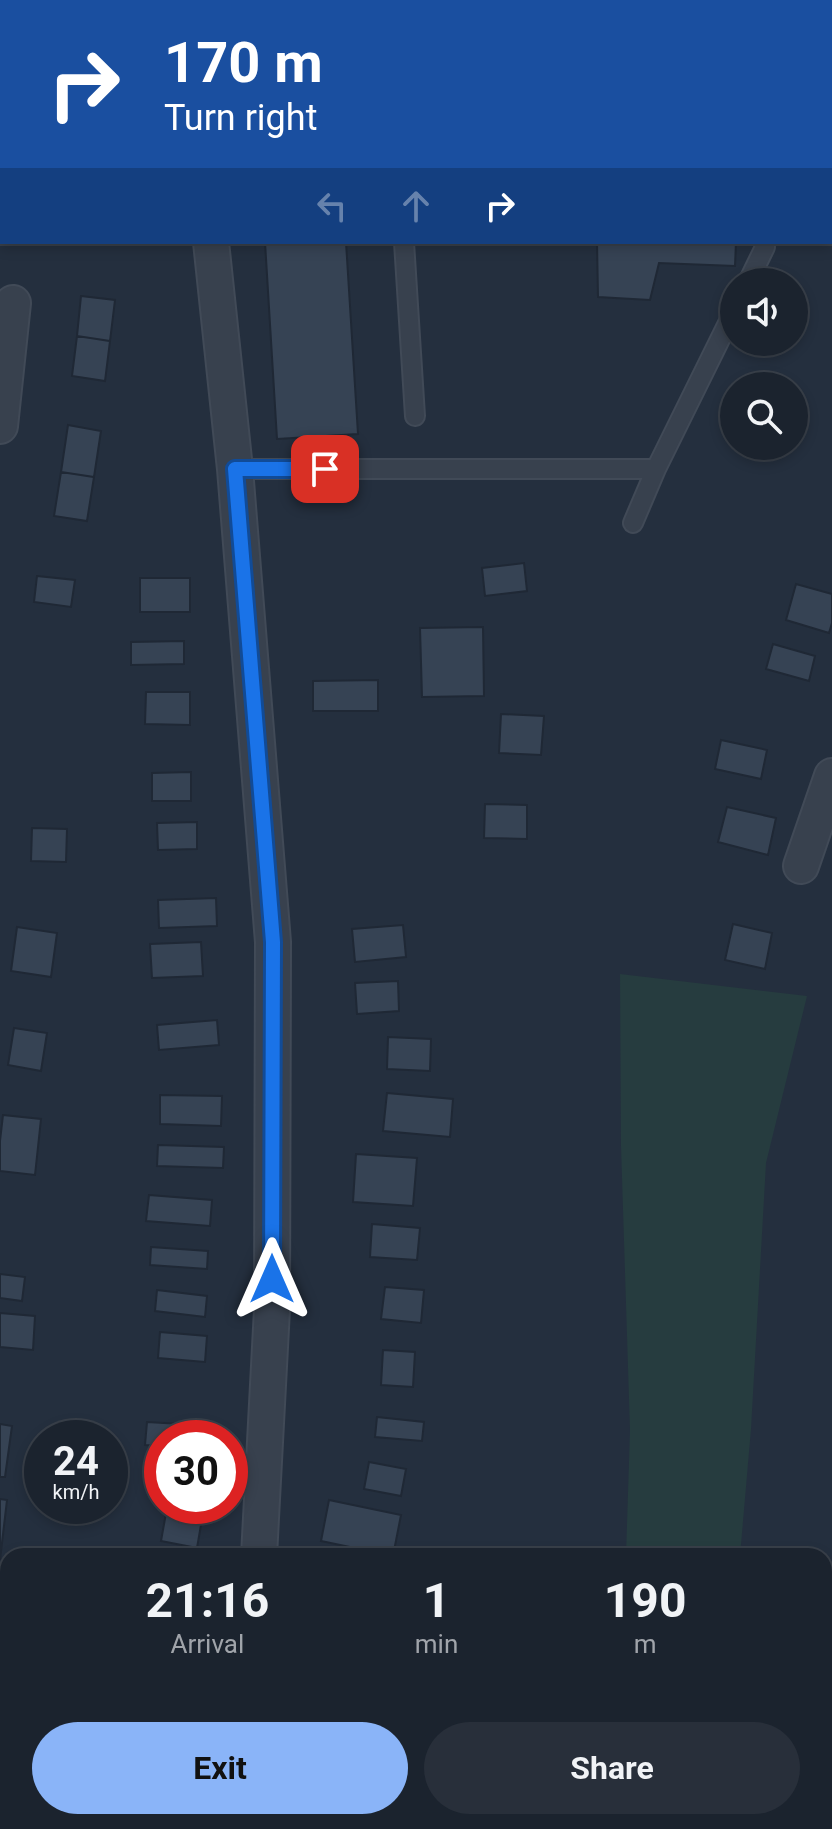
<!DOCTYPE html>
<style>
:root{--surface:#1b232e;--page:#282f3a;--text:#f1f3f6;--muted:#a0a4aa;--line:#39404a;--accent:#8ab4f8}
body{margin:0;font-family:Roboto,sans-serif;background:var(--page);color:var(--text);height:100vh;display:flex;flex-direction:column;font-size:30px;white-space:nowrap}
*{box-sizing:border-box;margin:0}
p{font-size:26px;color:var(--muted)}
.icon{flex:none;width:44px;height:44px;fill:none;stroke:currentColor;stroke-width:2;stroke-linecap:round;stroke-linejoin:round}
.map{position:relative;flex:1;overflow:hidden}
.side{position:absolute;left:0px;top:1548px;width:832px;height:282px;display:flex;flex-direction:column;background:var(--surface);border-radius:24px 24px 0 0;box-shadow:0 4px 12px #0003,0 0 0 2px var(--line)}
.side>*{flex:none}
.hud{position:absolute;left:0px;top:0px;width:832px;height:244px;box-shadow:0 4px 12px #0003,0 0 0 2px var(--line);background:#1a4fa0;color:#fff;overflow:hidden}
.tools{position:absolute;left:720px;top:268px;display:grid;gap:16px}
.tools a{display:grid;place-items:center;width:88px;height:88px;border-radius:50%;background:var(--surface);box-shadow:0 4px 12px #0003,0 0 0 2px var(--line);font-size:40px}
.speed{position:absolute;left:24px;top:1420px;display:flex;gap:16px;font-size:40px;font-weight:700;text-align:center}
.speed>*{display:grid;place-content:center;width:104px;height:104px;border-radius:50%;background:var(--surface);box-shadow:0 4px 12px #0003,0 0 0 2px var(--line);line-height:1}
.speed small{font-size:20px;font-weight:400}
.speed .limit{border:12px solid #d22;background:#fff;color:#111}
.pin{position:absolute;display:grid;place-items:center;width:68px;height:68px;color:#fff;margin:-34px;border-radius:16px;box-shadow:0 4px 12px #0006}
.me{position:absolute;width:88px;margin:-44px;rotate:0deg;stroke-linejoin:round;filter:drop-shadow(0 0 6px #0008)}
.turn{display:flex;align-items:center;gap:28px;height:168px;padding:0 32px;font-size:36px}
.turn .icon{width:104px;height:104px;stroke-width:2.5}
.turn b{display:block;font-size:56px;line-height:68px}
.lanes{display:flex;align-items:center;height:76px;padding:0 32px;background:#0003;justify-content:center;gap:40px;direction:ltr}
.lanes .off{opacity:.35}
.eta{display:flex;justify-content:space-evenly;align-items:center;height:136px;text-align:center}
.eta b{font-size:48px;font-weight:700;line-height:56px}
.primary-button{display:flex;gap:16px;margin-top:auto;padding:16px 32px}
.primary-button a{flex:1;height:92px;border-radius:48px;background:var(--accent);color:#111;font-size:32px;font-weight:700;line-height:92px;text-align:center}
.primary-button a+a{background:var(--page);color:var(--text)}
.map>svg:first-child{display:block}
.green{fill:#263c3f}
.building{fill:#364354;stroke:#1f2835;stroke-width:2}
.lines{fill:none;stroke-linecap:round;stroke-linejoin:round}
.lane-casing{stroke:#414a57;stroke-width:22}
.street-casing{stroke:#414a57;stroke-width:38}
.lane{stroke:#38414e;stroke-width:18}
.street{stroke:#38414e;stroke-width:34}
.route-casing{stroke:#114b97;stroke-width:20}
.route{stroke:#1a73e8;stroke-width:14}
</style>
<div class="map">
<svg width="832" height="1829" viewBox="0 0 832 1829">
<rect width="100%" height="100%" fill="#242f3e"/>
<!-- green -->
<path class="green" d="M620,974L807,996L766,1163L751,1429L740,1556H626L630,1430L621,1146Z
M606,1822H703L702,1829H606Z"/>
<!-- building -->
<path class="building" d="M270,0H339V2H270Z
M742,0H794V2H742Z
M265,242H346L358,434L277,439Z
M597,242H736L735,266L659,263L650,300L598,297Z
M81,296L115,300L110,341L77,336Z
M77,336L110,341L105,381L72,376Z
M68,425L101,431L94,477L61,472Z
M61,472L94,477L87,521L54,516Z
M524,563L527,591L485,596L482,568Z
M37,576L75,580L71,607L34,602Z
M140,578H190V612H140Z
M796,584L832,594V623L829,633L786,620Z
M483,627L484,696L422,697L420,628Z
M184,641V664L131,665V642Z
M773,644L815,656L809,681L766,669Z
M378,680V711H313V681Z
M146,692H190V725L145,724Z
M501,714L544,716L541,755L499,753Z
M721,740L767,750L761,779L715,769Z
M191,772V801H152V773Z
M485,804L527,805V839L484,838Z
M727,807L776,818L768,855L718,842Z
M197,822V849L158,850L157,823Z
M32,828L67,829L66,862L31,861Z
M216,898L217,926L159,928L158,900Z
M733,924L772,933L765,969L725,960Z
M403,925L406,957L355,962L352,929Z
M17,927L57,933L51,977L11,971Z
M201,942L203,976L152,978L150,944Z
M398,981L399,1011L357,1014L355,983Z
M217,1020L219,1045L159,1050L157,1025Z
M14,1028L47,1033L41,1071L8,1065Z
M388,1037L431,1039L430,1071L387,1069Z
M387,1093L453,1099L450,1137L383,1131Z
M160,1095L222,1096L221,1126L160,1124Z
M3,1115L41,1119L35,1175L0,1171V1141Z
M158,1145L224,1147L223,1168L157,1166Z
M356,1154L417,1158L413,1206L353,1202Z
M149,1195L212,1200L210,1226L146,1221Z
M372,1224L420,1228L417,1260L370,1257Z
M151,1247L208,1251L207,1269L150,1265Z
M0,1274L25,1277L22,1301L0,1298Z
M385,1287L424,1290L421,1323L381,1319Z
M157,1290L207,1296L205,1317L155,1311Z
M0,1313L35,1316L33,1350L0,1347Z
M160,1332L207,1336L205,1362L158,1358Z
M383,1350L415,1352L413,1387L381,1385Z
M377,1417L424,1422L422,1441L375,1437Z
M147,1422L198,1425L197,1438H162V1446L145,1445Z
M0,1424L12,1426L5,1477H0Z
M369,1462L406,1469L401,1496L364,1489Z
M0,1499L7,1500L0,1560Z
M329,1500L401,1515L393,1556L321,1541Z
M166,1513L202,1519L197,1548L161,1541Z
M154,1551L194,1556H153Z
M125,1822H174V1829H125Z
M306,1822H360L358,1829H305Z"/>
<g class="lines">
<defs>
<path id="lane" d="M389,0V2
M404,242L415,416
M748,282L765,247
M235,469H656
M633,523L656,469L734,311"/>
<path id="street" d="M148,0L149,2
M211,242L235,469L273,942L272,1309L259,1556
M0,426L13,303
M801,866L832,776
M244,1829L245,1822"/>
</defs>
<!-- lane casing -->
<use href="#lane" class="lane-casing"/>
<!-- street casing -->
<use href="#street" class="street-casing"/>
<!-- lane -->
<use href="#lane" class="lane"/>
<!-- street -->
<use href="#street" class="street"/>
</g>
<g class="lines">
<defs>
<path id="route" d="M272,1279L273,942L235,469H325"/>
</defs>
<!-- route casing -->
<use href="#route" class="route-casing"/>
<!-- route -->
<use href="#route" class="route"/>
</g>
</svg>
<div class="tools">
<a><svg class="icon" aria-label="sound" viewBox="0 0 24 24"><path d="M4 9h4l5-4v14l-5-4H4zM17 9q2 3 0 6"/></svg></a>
<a><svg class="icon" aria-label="search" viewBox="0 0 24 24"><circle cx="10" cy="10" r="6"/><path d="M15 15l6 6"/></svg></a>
</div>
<div class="speed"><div>24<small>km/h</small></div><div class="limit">30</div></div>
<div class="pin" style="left:325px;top:469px;background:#d93025"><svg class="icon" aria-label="arrive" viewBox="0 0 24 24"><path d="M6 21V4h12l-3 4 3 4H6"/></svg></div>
<svg class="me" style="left:272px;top:1279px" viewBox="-20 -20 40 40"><path d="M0-17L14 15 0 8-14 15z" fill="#1a73e8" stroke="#fff" stroke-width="4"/></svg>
<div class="hud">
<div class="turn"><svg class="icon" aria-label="right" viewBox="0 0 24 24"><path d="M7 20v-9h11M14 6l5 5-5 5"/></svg><div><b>170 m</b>Turn right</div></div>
<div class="lanes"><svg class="icon off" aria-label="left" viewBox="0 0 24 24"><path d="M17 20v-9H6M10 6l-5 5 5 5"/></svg><svg class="icon off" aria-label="ahead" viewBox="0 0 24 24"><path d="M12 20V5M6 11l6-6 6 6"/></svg><svg class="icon" aria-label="right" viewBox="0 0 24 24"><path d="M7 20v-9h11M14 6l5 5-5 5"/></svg></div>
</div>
<section class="side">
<div class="eta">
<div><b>21:16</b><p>Arrival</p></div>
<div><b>1</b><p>min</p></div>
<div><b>190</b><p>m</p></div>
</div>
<div class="primary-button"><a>Exit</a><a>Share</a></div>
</section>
</div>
